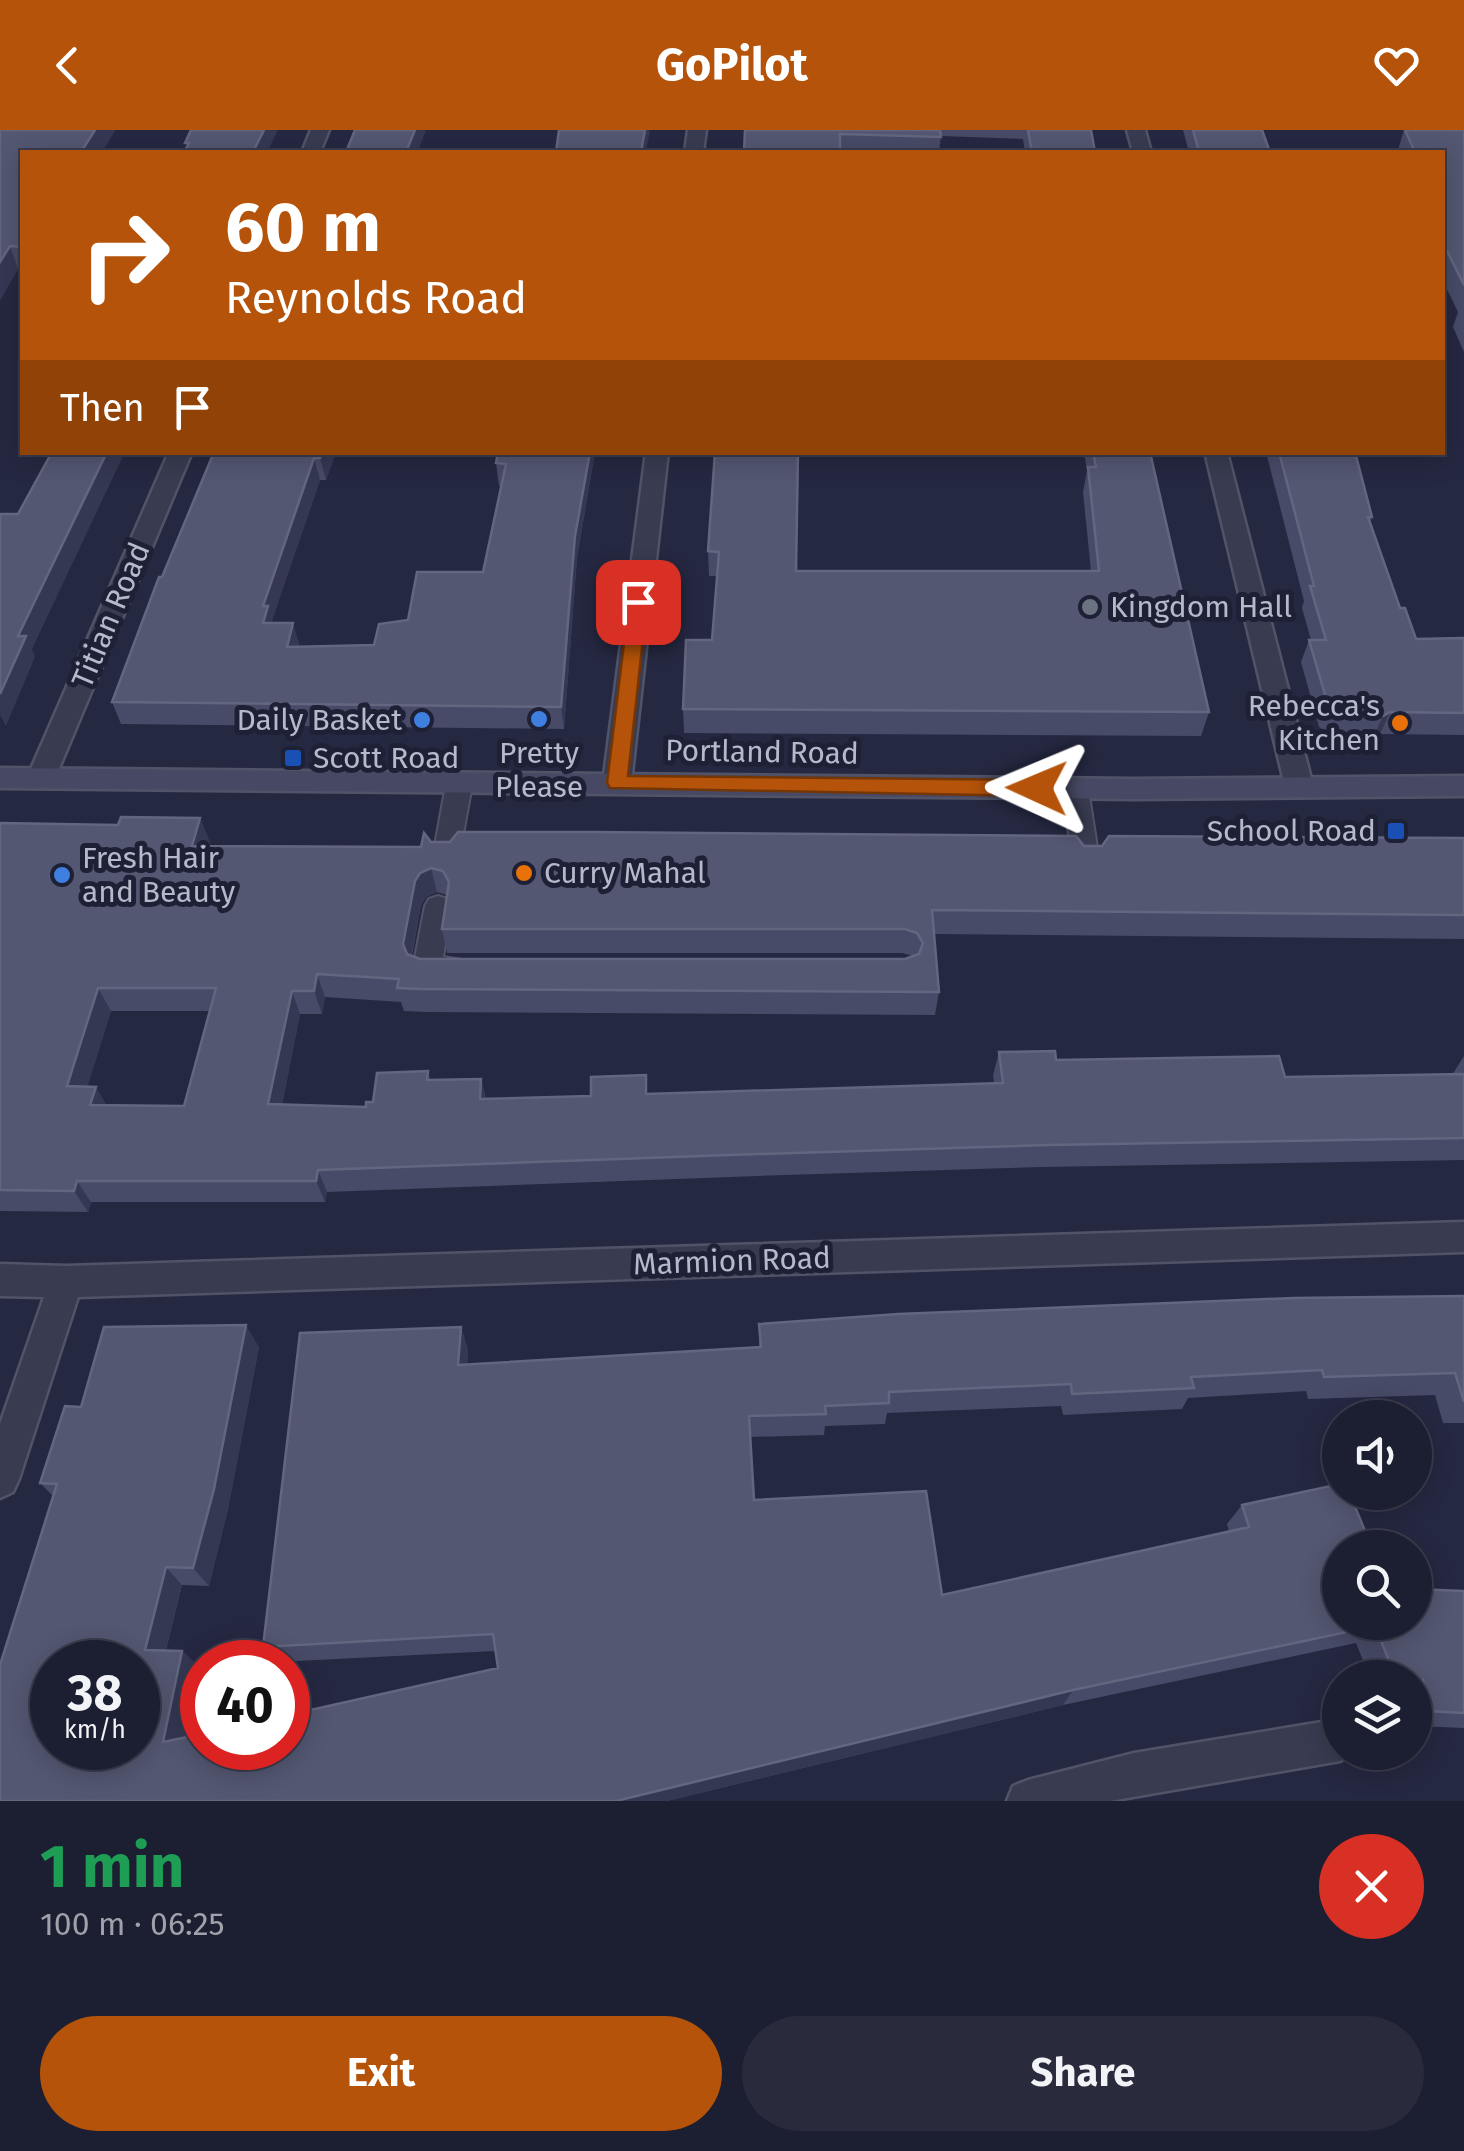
<!DOCTYPE html>
<meta charset="utf-8">
<style>
:root{--surface:#1c1e31;--page:#292b3d;--text:#f1f3f6;--muted:#a0a2ab;--line:#3a3c4d;--accent:#b45309}
body{margin:0;font-family:"Fira Sans",sans-serif;background:var(--page);color:var(--text);height:100vh;display:flex;flex-direction:column;font-size:38px;white-space:nowrap}
*{box-sizing:border-box;margin:0}
p{font-size:32px;color:var(--muted)}
.icon{flex:none;width:55px;height:55px;fill:none;stroke:currentColor;stroke-width:2;stroke-linecap:round;stroke-linejoin:round}
.map{position:relative;height:1671px;overflow:hidden}
.side{display:flex;flex-direction:column;background:var(--surface);flex:1}
.side>*{flex:none}
.top-card{position:absolute;left:20px;top:20px;width:1425px;height:305px;border-radius:0px;box-shadow:0 5px 25px #0003,0 0 0 2px var(--line);background:#b45309;color:#fff;overflow:hidden}
.controls{position:absolute;left:1322px;top:1270px;display:grid;gap:20px}
.controls a{display:grid;place-items:center;width:110px;height:110px;border-radius:50%;background:var(--surface);box-shadow:0 5px 25px #0003,0 0 0 2px var(--line);font-size:50px}
.speed{position:absolute;left:30px;top:1510px;display:flex;gap:20px;font-size:50px;font-weight:700;text-align:center}
.speed>*{display:grid;place-content:center;width:130px;height:130px;border-radius:50%;background:var(--surface);box-shadow:0 5px 25px #0003,0 0 0 2px var(--line);line-height:1}
.speed small{font-size:25px;font-weight:400}
.speed .limit{border:15px solid #d22;background:#fff;color:#111}
.pin{position:absolute;display:grid;place-items:center;width:85px;height:85px;color:#fff;margin:-42px;border-radius:20px;box-shadow:0 5px 15px #0006}
.me{position:absolute;width:110px;margin:-55px;rotate:271deg;stroke-linejoin:round;filter:drop-shadow(0 0 8px #0008)}
.turn{display:flex;align-items:center;gap:35px;height:210px;padding:0 40px;font-size:45px}
.turn .icon{width:130px;height:130px;stroke-width:2.5}
.turn b{display:block;font-size:70px;line-height:85px}
.then{display:flex;align-items:center;height:95px;padding:0 40px;background:#0003;gap:20px;font-size:38px}
.round{display:grid;place-items:center;flex:none;width:105px;height:105px;border-radius:52px;background:var(--page)}
.head{display:flex;align-items:center;justify-content:space-between;height:170px;padding:0 40px}
h1{font-size:60px;font-weight:700;line-height:75px;color:#1e9e55}
.cta{display:flex;gap:20px;margin-top:auto;padding:20px 40px}
.cta a{flex:1;height:115px;border-radius:60px;background:var(--accent);color:#fff;font-size:40px;font-weight:700;line-height:115px;text-align:center}
.cta a+a{background:var(--page);color:var(--text)}
header{display:flex;justify-content:space-between;align-items:center;height:130px;padding:0 40px;background:var(--accent);color:#fff;font-size:45px;font-weight:700}
.map>svg:first-child{display:block}
.lines{fill:none;stroke-linecap:round;stroke-linejoin:round}
.lane-casing{stroke:#515468;stroke-width:4}
.street-casing{stroke:#515468;stroke-width:5}
.secondary-casing{stroke:#515468;stroke-width:5}
.lane{fill:#393c51;fill-rule:evenodd}
.street{fill:#393c51;fill-rule:evenodd}
.secondary{fill:#474964;fill-rule:evenodd}
.wall{fill:#474b67;fill-rule:evenodd}
.shaded-wall{fill:#353853}
.building{fill:#535771;stroke:#63667f;stroke-width:2.5;fill-rule:evenodd}
.route{fill:#b45309;stroke:#753606;stroke-width:2.5}
.worship-dot{fill:#6b7280;stroke:#1e2136;stroke-width:4}
.shop-dot{fill:#3f7fe0;stroke:#1e2136;stroke-width:4}
.food-dot{fill:#e8710a;stroke:#1e2136;stroke-width:4}
.transit-dot{fill:#1a4fb4;stroke:#1e2136;stroke-width:4}
.labels{text-anchor:middle;dominant-baseline:central;stroke-width:10;stroke-linejoin:round;paint-order:stroke}
.poi-label{font-size:30px;fill:#b6b8cb;stroke:#1e2136;text-anchor:start}
.street-label{font-size:30px;fill:#b6b8cb;stroke:#1e2136}
</style>
<header><svg class="icon" aria-label="back" viewBox="0 0 24 24"><path d="M15 5l-7 7 7 7"/></svg>GoPilot<svg class="icon" aria-label="heart" viewBox="0 0 24 24"><path d="M12 20l-8-8c-3-5 5-10 8-4 3-6 11-1 8 4z"/></svg></header>
<div class="map">
<svg width="1464" height="1671" viewBox="0 0 1464 1671">
<rect width="100%" height="100%" fill="#252841"/>
<g class="lines">
<defs>
<path id="lane" d="M459,646L468,649L472,655L459,726L455,733H437L433,726L446,655L450,649Z
M1075,650L1084,652L1088,659L1099,730L1095,737H1077L1073,730L1062,659L1066,652Z
M438,766L447,769L451,776L443,827L462,830L466,838L462,846C447,851 432,851 417,846L413,838L425,776L429,769Z"/>
<path id="street" d="M311,0H329L320,22H302Z
M688,0H706L703,22H685Z
M1127,0H1145L1151,22H1133Z
M169,322H192L55,648L51,655H31L27,648Z
M646,322H668L631,653L627,660H607L603,653Z
M1205,322H1227L1314,660L1310,667H1290L1286,660Z
M1464,1092V1122L78,1167L19,1349L13,1362L0,1368V1294L44,1167L0,1166V1134L66,1136Z
M1340,1589V1622H1355L1340,1631L1110,1671H1007L1013,1656L1028,1650L1134,1623Z"/>
<path id="secondary" d="M0,638L1135,649L1464,646V666L1135,669L0,658Z"/>
</defs>
<!-- lane casing -->
<use href="#lane" class="lane-casing"/>
<!-- street casing -->
<use href="#street" class="street-casing"/>
<!-- secondary casing -->
<use href="#secondary" class="secondary-casing"/>
<!-- lane -->
<use href="#lane" class="lane"/>
<!-- street -->
<use href="#street" class="street"/>
<!-- secondary -->
<use href="#secondary" class="secondary"/>
</g>
<!-- wall -->
<path class="wall" d="M0,0H115L102,22H22V139H18L0,170Z
M745,0H1091L1095,22H1025L1023,9L941,6L939,22H744Z
M1183,0H1262L1270,22H1189Z
M1404,0H1464V222L1453,197L1458,182L1442,149V22H1399L1398,20Z
M214,322H336L326,350H320L272,490L273,493L299,517L374,515L408,490L483,442L501,356H499L496,333L498,322H595L577,428L564,599L121,594L112,572Z
M715,322L796,441H1091L1083,362L1087,341L1084,322H1150L1209,582L1201,606L684,603L683,579L712,510L717,446H709L708,421Z
M1266,322H1355L1372,387L1370,392L1400,478L1416,509L1464,508V605L1380,604L1373,608L1335,607L1319,597L1301,532L1309,510H1311L1302,478L1304,471Z
M200,688L210,713L209,716L421,717L431,712L1084,716L1464,708V809L934,804L939,862L935,885L426,882L404,881L401,872L325,867L322,884H300L282,975L366,977L428,941L430,950L481,949L486,969L591,966L646,945L647,964L994,953L993,945L999,922L1056,930L1285,947L1452,945L1464,926V1030L1042,1037L758,1046L327,1062L325,1072H91L88,1082L0,1081V693L118,695ZM437,762L447,765L442,799L447,823H902L913,826L905,829H420L412,826L421,775L426,767ZM111,881H210L184,976L106,975L87,957Z
M1464,1166V1293H1443L1435,1265L1308,1269L1306,1261L1188,1268L1182,1279L1063,1285L1061,1276L887,1283L885,1294L825,1296L824,1305L750,1307L754,1370L942,1465L1229,1401L1227,1394L1242,1375L1340,1492L1464,1461V1598L1415,1596V1548H1370L1356,1513L1063,1575L667,1671H0L53,1366L40,1353L81,1277L259,1217L228,1379L209,1456L182,1455L166,1520L182,1521L198,1536L185,1608L498,1538L495,1521L277,1532L263,1517L461,1197L468,1220L467,1235L759,1217V1194Z"/>
<!-- shaded-wall -->
<path class="shaded-wall" d="M95,0H115L102,22H81Z
M264,0H278L267,22H253Z
M415,0H426L418,22H406Z
M645,0H650L646,22H641Z
M10,116L18,139L0,170V132Z
M107,322H125L32,519L35,527L6,596L0,585V564L18,506Z
M322,322H336L326,350L320,328Z
M590,322H595L577,428L564,599L561,577L575,406Z
M314,328L320,350L272,490L275,499L263,493V476Z
M293,493L300,516L293,539L287,517Z
M1390,582L1380,604L1373,608L1383,586Z
M200,688L210,713L202,740L192,716Z
M431,738L437,762L426,767L421,775L409,837L403,814L415,751L420,743Z
M317,844L325,867L322,884L314,861Z
M98,858L111,881L81,978L67,956Z
M292,861L300,884L278,997L268,974Z
M481,949L486,971L480,969Z
M96,957L109,979L90,975Z
M318,1040L327,1062L325,1072L316,1051Z
M77,1051L91,1072L88,1082L74,1061Z
M246,1195L259,1217L228,1379L209,1456L193,1438Z
M461,1197L468,1220L466,1257L458,1235Z
M166,1437L182,1455L162,1535L145,1520Z
M182,1521L198,1536L181,1625L163,1612Z
M1073,1560L1063,1575L667,1671H616Z"/>
<!-- building -->
<path class="building" d="M0,0H95L81,22H22V117L10,116L0,132Z
M191,0H264L253,22H184L189,13H185Z
M355,0H415L406,22H346Z
M559,0H645L641,22H556Z
M745,0H940L941,7L840,4V22H744Z
M1028,0H1091L1095,22H1032Z
M1193,0H1262L1270,22H1199Z
M1405,0H1464V155L1442,111V22H1415Z
M52,322H107L18,506H26L0,564V386L1,384H18Z
M214,322H322L320,328H314L263,476H268L263,493H293L287,517L374,515L379,494L408,490L417,442H483L506,334L496,333L498,322H590L575,406L561,577L112,572L159,447H162Z
M715,322H798L796,441H1099L1088,337H1096L1093,322H1150L1209,582L683,579L686,510H712L719,422L708,421Z
M1279,322H1355L1372,387H1368L1400,478H1405L1416,509L1464,508V583L1390,582L1383,586L1344,585L1328,575L1309,510H1326L1310,456H1314Z
M121,687L200,688L192,716L421,717L424,703L431,712H450L458,702H592L1076,706L1084,716H1102L1109,706L1464,708V785L932,780L939,862L420,859L397,858L399,849L317,844L314,861H292L268,974L366,977V972H373L377,943L428,941L427,950L481,949L480,969L591,966V947L646,945V964L1003,953L999,922L1055,921L1056,930L1279,926L1285,947L1464,944V1008L1048,1015L758,1024L318,1040L316,1051H77L74,1061L0,1060V693L118,695ZM431,738L443,741L449,752L442,799H905L917,803L923,813L919,824L905,829H420L407,824L403,814L415,751L420,743ZM98,858H216L184,976L90,975L96,957L67,956Z
M1464,1166V1272L1455,1243L1324,1247L1322,1240L1191,1247L1194,1258L1072,1264L1071,1254L889,1262V1273L825,1276L826,1284L749,1286L754,1370L926,1361L942,1465L1249,1397L1242,1375L1340,1354V1362H1349L1372,1418H1340V1492H1415V1459L1464,1461V1583L1428,1581L1423,1550L1415,1553V1548H1396L1375,1496L1073,1560L616,1671H0V1535L57,1354L40,1353L65,1276L81,1277L104,1197L246,1195L214,1359L193,1438L166,1437L145,1520L182,1521L163,1612L202,1604V1618H288V1585L498,1538L493,1504L263,1517L300,1203L461,1197L458,1235L761,1217L759,1194L898,1184L1293,1168ZM52,1532H138V1618H52Z"/>
<!-- route -->
<path class="route" d="M638,466L647,472L628,646L1037,650L1048,658L1037,666L610,658L607,653L629,472Z"/>
<!-- markers -->
<circle class="worship-dot" cx="1090" cy="477" r="10"/>
<g class="shop-dot">
<circle cx="539" cy="589" r="10"/>
<circle cx="422" cy="590" r="10"/>
<circle cx="62" cy="745" r="10"/>
</g>
<g class="food-dot">
<circle cx="1400" cy="593" r="10"/>
<circle cx="524" cy="743" r="10"/>
</g>
<g class="transit-dot">
<rect x="283" y="618" width="20" height="20" rx="5"/>
<rect x="1386" y="691" width="20" height="20" rx="5"/>
</g>
<g class="labels">
<!-- poi labels -->
<g class="poi-label">
<text x="1110" y="477">Kingdom Hall</text>
<text x="1380" y="576" text-anchor="end">Rebecca's<tspan x="1380" dy="34">Kitchen</tspan></text>
<text x="402" y="590" text-anchor="end">Daily Basket</text>
<text x="539" y="623" text-anchor="middle">Pretty<tspan x="539" dy="34">Please</tspan></text>
<text x="313" y="628">Scott Road</text>
<text x="1376" y="701" text-anchor="end">School Road</text>
<text x="82" y="728">Fresh Hair<tspan x="82" dy="34">and Beauty</tspan></text>
<text x="544" y="743">Curry Mahal</text>
</g>
<!-- street labels -->
<g class="street-label">
<text transform="translate(111 485) rotate(-67)">Titian Road</text>
<text transform="translate(762 622) rotate(1)">Portland Road</text>
<text transform="translate(732 1131) rotate(-2)">Marmion Road</text>
</g>
</g>
</svg>
<div class="controls">
<a><svg class="icon" aria-label="sound" viewBox="0 0 24 24"><path d="M4 9h4l5-4v14l-5-4H4zM17 9q2 3 0 6"/></svg></a>
<a><svg class="icon" aria-label="search" viewBox="0 0 24 24"><circle cx="10" cy="10" r="6"/><path d="M15 15l6 6"/></svg></a>
<a><svg class="icon" aria-label="layers" viewBox="0 0 24 24"><path d="M12 4l9 5-9 5-9-5zM3 14l9 5 9-5"/></svg></a>
</div>
<div class="speed"><div>38<small>km/h</small></div><div class="limit">40</div></div>
<div class="pin" style="left:638px;top:472px;background:#d93025"><svg class="icon" aria-label="arrive" viewBox="0 0 24 24"><path d="M6 21V4h12l-3 4 3 4H6"/></svg></div>
<svg class="me" style="left:1037px;top:658px" viewBox="-20 -20 40 40"><path d="M0-17L14 15 0 8-14 15z" fill="#b45309" stroke="#fff" stroke-width="4"/></svg>
<div class="top-card">
<div class="turn"><svg class="icon" aria-label="right" viewBox="0 0 24 24"><path d="M7 20v-9h11M14 6l5 5-5 5"/></svg><div><b>60 m</b>Reynolds Road</div></div>
<div class="then">Then<svg class="icon" aria-label="arrive" viewBox="0 0 24 24"><path d="M6 21V4h12l-3 4 3 4H6"/></svg></div>
</div>
</div>
<section class="side">
<div class="head"><div><h1>1 min</h1><p>100 m · 06:25</p></div><a class="round" style="background:#d93025;color:#fff"><svg class="icon" aria-label="close" viewBox="0 0 24 24"><path d="M6 6l12 12M18 6L6 18"/></svg></a></div>
<div class="cta"><a>Exit</a><a>Share</a></div>
</section>
